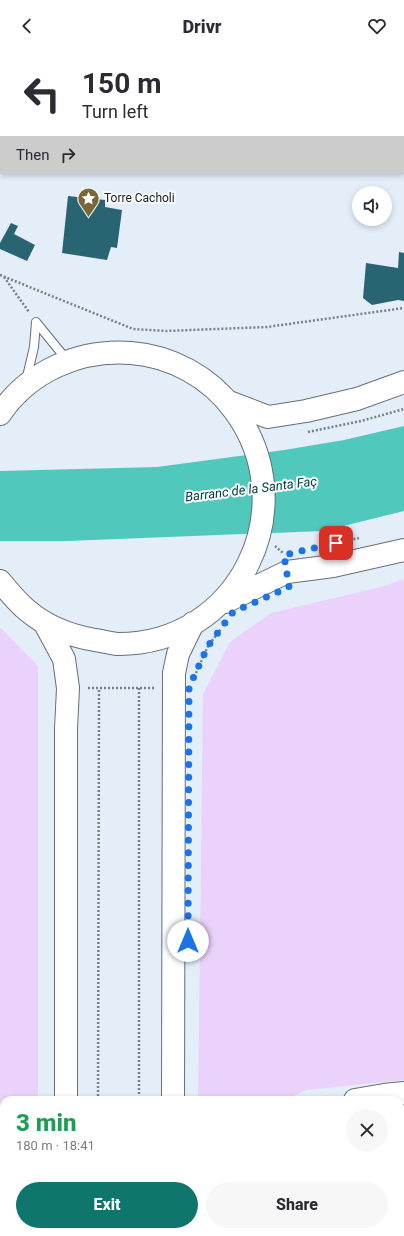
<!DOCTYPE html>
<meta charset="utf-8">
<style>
:root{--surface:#fff;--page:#f7f7f7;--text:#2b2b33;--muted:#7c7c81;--accent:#0f766e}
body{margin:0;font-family:Roboto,sans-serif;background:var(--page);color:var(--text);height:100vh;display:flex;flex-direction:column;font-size:15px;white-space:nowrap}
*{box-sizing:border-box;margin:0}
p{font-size:13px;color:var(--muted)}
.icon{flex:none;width:22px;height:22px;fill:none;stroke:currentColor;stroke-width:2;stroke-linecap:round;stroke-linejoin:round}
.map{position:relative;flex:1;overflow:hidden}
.panel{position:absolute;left:0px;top:1044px;width:404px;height:140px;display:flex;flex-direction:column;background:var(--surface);border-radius:12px 12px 0 0;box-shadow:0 2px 6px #0003}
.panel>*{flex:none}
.hud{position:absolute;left:0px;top:0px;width:404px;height:122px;box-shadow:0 2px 6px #0003;background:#fff;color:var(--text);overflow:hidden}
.controls{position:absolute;left:352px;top:134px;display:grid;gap:8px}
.controls a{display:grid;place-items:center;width:40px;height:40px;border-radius:50%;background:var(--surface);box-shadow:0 2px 6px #0003;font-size:20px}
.pin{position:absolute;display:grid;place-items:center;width:34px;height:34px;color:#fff;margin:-17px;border-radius:8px;box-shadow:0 2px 6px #0006}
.me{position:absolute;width:44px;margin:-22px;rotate:0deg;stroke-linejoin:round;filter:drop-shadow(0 0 3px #0008)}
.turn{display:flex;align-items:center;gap:14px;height:84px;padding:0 16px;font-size:18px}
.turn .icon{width:52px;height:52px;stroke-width:2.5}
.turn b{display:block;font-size:28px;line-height:34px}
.then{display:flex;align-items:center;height:38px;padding:0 16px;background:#0003;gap:8px;font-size:15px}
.round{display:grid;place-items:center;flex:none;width:42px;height:42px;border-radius:21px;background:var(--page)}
.headline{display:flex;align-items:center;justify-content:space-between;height:68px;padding:0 16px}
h1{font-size:24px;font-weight:800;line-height:30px;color:#1e9e55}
.primary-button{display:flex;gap:8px;margin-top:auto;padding:8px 16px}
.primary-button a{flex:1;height:46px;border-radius:24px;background:var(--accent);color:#fff;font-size:16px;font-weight:800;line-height:46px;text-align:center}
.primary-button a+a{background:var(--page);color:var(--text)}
header{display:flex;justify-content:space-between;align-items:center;height:52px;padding:0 16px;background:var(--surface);font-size:18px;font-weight:800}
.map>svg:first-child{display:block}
.green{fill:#ebd2fa}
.water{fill:#50c9bc}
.building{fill:#296473}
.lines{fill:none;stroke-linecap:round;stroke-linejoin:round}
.lane-casing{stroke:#666e77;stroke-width:10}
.secondary-casing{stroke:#666e77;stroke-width:24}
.primary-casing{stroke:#666e77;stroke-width:24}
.highway-casing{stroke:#666e77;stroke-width:24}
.path{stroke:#798086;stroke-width:2.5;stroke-dasharray:2 2;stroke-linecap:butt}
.lane{stroke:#fff;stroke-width:8}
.secondary{stroke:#fff;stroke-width:22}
.primary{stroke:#fff;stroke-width:22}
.highway{stroke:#fff;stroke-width:22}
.route{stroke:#1a73e8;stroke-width:7;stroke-dasharray:0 12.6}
.labels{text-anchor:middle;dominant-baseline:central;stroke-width:4;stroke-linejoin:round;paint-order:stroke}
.poi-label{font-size:12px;fill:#222629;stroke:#f6fafe;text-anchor:start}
.water-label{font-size:13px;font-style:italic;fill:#06403a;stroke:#f6fafe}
</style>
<header><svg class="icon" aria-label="back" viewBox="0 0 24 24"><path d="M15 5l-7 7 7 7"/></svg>Drivr<svg class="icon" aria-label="heart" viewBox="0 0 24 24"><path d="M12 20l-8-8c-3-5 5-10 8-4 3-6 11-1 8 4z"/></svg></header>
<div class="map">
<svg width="404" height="1184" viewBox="0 0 404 1184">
<rect width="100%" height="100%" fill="#e4eef8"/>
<!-- green -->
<path class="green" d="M404,527V1028L306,1038L286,1048H198L203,642L230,590L271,561L381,535Z
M0,575L38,614V1048H4V1180H29V1184H0Z"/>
<!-- water -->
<path class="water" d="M404,374V459L323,479L67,489H0V419L157,415L284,398L344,388Z"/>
<!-- building -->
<path class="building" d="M68,144L105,148V155L122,158L117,196L111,195L107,208L62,201Z
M11,171L18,174L14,182L35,193L27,209L0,197V191Z
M399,200L404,201V249L398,248L372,253L363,246L366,211L398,216Z"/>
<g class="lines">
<defs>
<path id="lane" d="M36,270L67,308
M26,329L34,295L36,270"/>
<path id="secondary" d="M229,350L268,365L306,359L357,347L404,330
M0,362C29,319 80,297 131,301C171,304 210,325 234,358C306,455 239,593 117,592C109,591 102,589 95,588C71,584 46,574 28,559C17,550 9,540 0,529
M225,550L287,520L333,514L404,498
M44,570L64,607L68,636L66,677V1048
M173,1048L174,621L178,602L193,571
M400,1129L404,1128
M194,1183H230L248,1180
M62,1184V1180"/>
<path id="primary" d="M400,1156L404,1154
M189,1180L195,1184
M73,1184L78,1180
M318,1184L329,1180
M381,1184L393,1180"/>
<path id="highway" d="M355,1048L384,1043L404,1041
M173,1184L176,1180"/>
</defs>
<!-- lane casing -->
<use href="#lane" class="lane-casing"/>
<!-- secondary casing -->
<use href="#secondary" class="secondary-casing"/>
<!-- primary casing -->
<use href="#primary" class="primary-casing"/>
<!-- highway casing -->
<use href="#highway" class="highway-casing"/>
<!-- path -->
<path class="path" d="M0,223L133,277L166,279L267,275L404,256
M4,225L29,260
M308,380L361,369L404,357
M326,493L359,486
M275,494L283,501
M196,621L208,594L221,577
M88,636H155
M139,636V1048
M98,1048L99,636"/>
<!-- lane -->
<use href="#lane" class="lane"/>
<!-- secondary -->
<use href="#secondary" class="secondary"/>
<!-- primary -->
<use href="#primary" class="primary"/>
<!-- highway -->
<use href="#highway" class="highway"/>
</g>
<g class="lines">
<!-- route -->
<path class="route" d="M188,889L189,635L208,594L233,560L289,535L284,503L336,491"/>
</g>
<!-- icons -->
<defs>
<symbol id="sight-pin" viewBox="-11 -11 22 30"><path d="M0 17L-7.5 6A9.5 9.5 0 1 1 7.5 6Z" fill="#7a6736" stroke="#f6fafe"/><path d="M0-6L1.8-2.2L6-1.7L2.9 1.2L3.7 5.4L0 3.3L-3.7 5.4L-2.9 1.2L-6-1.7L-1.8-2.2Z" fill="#fff"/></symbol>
</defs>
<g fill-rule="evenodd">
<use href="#sight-pin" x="76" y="134" width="25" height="34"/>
</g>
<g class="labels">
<!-- poi labels -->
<g class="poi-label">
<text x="104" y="146">Torre Cacholi</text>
</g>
<!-- water labels -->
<g class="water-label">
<text transform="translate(251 437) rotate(-7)">Barranc de la Santa Faç</text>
</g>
</g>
</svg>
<div class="controls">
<a><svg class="icon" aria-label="sound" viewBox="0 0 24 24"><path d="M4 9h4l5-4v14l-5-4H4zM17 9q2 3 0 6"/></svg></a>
</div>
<div class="pin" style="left:336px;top:491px;background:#d93025"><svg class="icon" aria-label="arrive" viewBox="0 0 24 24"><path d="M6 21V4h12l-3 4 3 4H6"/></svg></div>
<svg class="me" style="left:188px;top:889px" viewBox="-20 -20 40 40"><circle r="19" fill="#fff"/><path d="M0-13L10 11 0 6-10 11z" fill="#1a73e8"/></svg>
<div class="hud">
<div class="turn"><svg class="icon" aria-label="left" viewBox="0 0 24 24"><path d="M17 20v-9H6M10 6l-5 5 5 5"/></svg><div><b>150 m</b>Turn left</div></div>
<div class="then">Then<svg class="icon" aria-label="right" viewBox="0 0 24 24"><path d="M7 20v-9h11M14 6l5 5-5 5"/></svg></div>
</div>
<section class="panel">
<div class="headline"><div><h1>3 min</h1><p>180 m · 18:41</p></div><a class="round"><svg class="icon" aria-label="close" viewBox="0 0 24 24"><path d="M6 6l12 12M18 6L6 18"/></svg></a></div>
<div class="primary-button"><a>Exit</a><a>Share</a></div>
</section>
</div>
